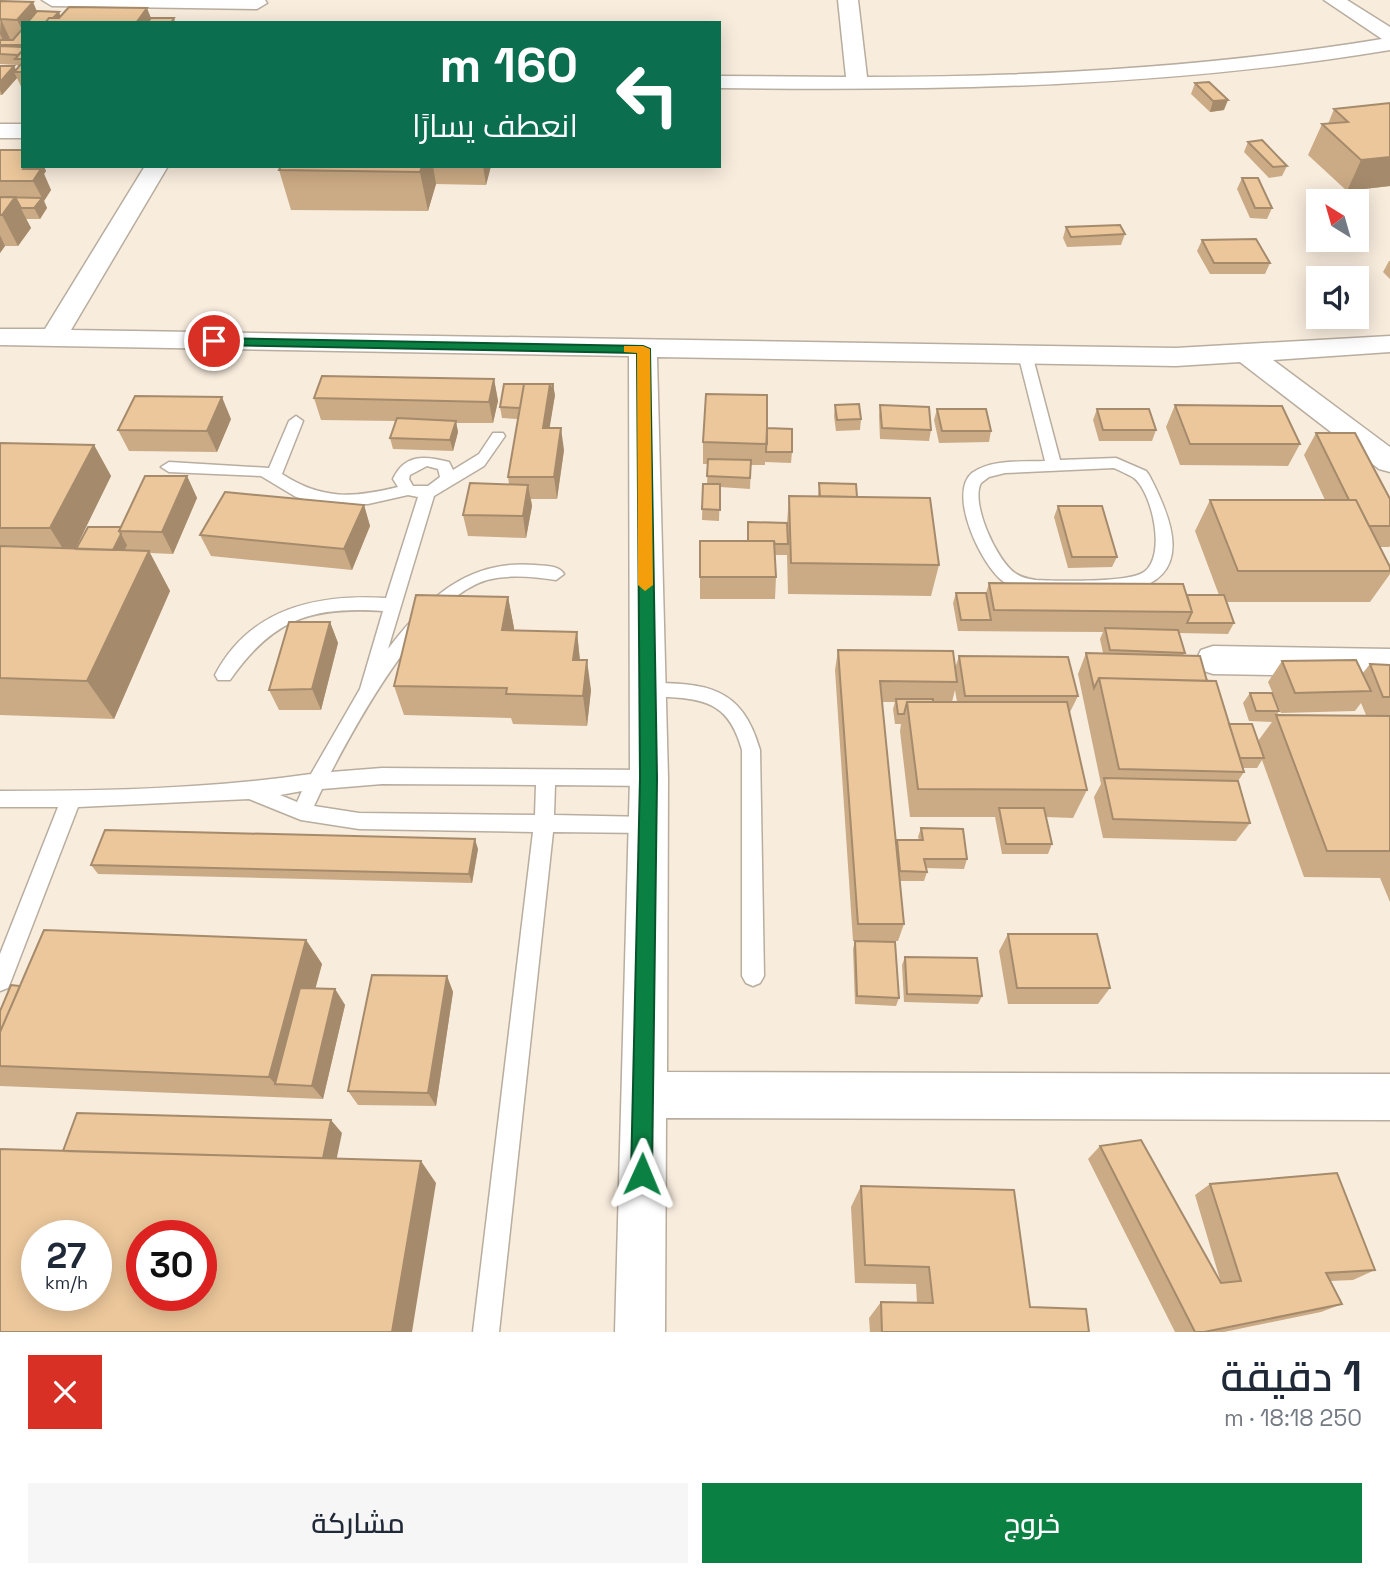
<!DOCTYPE html>
<html lang="ar">
<meta charset="utf-8">
<style>
:root{--surface:#fff;--page:#f6f6f7;--text:#1f2937;--muted:#747a83;--accent:#0b8043}
body{margin:0;font-family:"Space Grotesk",Cairo,sans-serif;background:var(--page);color:var(--text);direction:rtl;height:100vh;display:flex;flex-direction:column;font-size:26px;white-space:nowrap}
*{box-sizing:border-box;margin:0}
p{font-size:23px;color:var(--muted)}
.icon{flex:none;width:38px;height:38px;fill:none;stroke:currentColor;stroke-width:2;stroke-linecap:round;stroke-linejoin:round}
.map{position:relative;height:1332px;overflow:hidden;direction:ltr}
.panel{display:flex;flex-direction:column;background:var(--surface);flex:1}
.panel>*{flex:none}
.banner{position:absolute;left:21px;top:21px;width:700px;height:147px;border-radius:0px;box-shadow:0 4px 18px #0003;direction:rtl;background:#0b6e4f;color:#fff;overflow:hidden}
.needle{width:46px;rotate:323deg}
.fabs{position:absolute;left:1306px;top:189px;display:grid;gap:14px}
.fabs a{display:grid;place-items:center;width:63px;height:63px;border-radius:0px;background:var(--surface);box-shadow:0 4px 18px #0003;font-size:35px}
.speed{position:absolute;left:21px;top:1220px;display:flex;gap:14px;font-size:35px;font-weight:700;text-align:center}
.speed>*{display:grid;place-content:center;width:91px;height:91px;border-radius:50%;background:var(--surface);box-shadow:0 4px 18px #0003;line-height:1}
.speed small{font-size:18px;font-weight:400}
.speed .limit{border:10px solid #d22;background:#fff;color:#111}
.pin{position:absolute;display:grid;place-items:center;width:60px;height:60px;color:#fff;margin:-30px;border:4px solid #fff;border-radius:50%;box-shadow:0 2px 7px #0007}
.me{position:absolute;width:77px;margin:-38px;rotate:1deg;stroke-linejoin:round;filter:drop-shadow(0 0 5px #0008)}
.turn{display:flex;align-items:center;gap:24px;height:147px;padding:0 28px;font-size:32px}
.turn .icon{width:91px;height:91px;stroke-width:2.5}
.turn b{display:block;font-size:49px;line-height:60px}
.round{display:grid;place-items:center;flex:none;width:74px;height:74px;border-radius:0px;background:var(--page)}
.overview{display:flex;align-items:center;justify-content:space-between;height:119px;padding:0 28px}
h1{font-size:42px;font-weight:600;line-height:52px}
.cta{display:flex;gap:14px;margin-top:auto;padding:14px 28px}
.cta a{flex:1;height:80px;border-radius:0px;background:var(--accent);color:#fff;font-size:28px;font-weight:600;line-height:80px;text-align:center}
.cta a+a{background:var(--page);color:var(--text)}
.map>svg:first-child{display:block}
.lines{fill:none;stroke-linecap:round;stroke-linejoin:round}
.service-casing{stroke:#b8ad9f;stroke-width:3}
.minor-casing{stroke:#b8ad9f;stroke-width:3}
.service{fill:#fff;fill-rule:evenodd}
.minor{fill:#fff;fill-rule:evenodd}
.wall{fill:#cbab85;fill-rule:evenodd}
.shaded-wall{fill:#a58b6c}
.building{fill:#ecc79b;stroke:#a58b6c;stroke-width:2;fill-rule:evenodd}
.route{fill:#0b8043;stroke:#07532c;stroke-width:2}
.slow{fill:#f59e0b}
</style>
<div class="map">
<svg width="1390" height="1332" viewBox="0 0 1390 1332">
<rect width="100%" height="100%" fill="#f8ecdd"/>
<g class="lines">
<defs>
<path id="service" d="M1025,350L1032,354L1060,460L1116,458L1146,471L1149,475C1171,517 1196,576 1130,590C1114,594 1098,591 1082,591C1056,592 1026,597 1004,582C982,567 947,494 972,473C991,459 1023,462 1045,461L1018,354ZM1114,468C1120,471 1128,474 1134,478C1152,492 1167,556 1144,572C1129,583 1057,581 1036,580C1029,579 1022,578 1015,573C997,561 970,503 981,483L989,477L1005,473Z
M296,416L303,421L282,474C322,500 353,498 398,487L393,479C405,453 426,456 449,462L453,470L479,454L493,433H503L505,436L484,466L434,496L388,649C426,599 468,559 535,565C545,566 559,565 564,574L556,580C534,577 509,574 487,580C425,598 360,717 331,772L382,768L649,770L656,772L658,778L656,784L649,786L555,785L554,815L648,817L655,819L658,825L655,831L648,833L553,832L499,1332H473L533,832L359,829L301,820L249,799L78,807L11,981L8,988L0,991V954L58,807H0V791C104,791 208,789 311,774L360,689L383,611C310,606 272,620 230,680H218L215,675C250,608 317,594 386,598L418,497L408,495L368,504L327,505L296,497L261,476L169,472L161,467L169,462L269,468L289,421ZM427,466L438,469L440,477L428,486H413L409,479L410,475ZM382,784L536,785L535,815L359,813L314,806L322,789ZM302,791L297,802L280,795Z
M646,683C706,683 742,686 760,750L764,976L760,983L753,986L746,983L742,976V750C730,707 710,699 668,697C658,697 649,698 640,695L637,690L640,685Z"/>
<path id="minor" d="M42,0H265L267,3L257,9L52,6Z
M838,0H858L867,77C1040,77 1211,67 1382,39L1324,0H1347L1390,27V50C1167,87 945,91 719,88V76L846,77Z
M0,124H23V138H0Z
M145,166H168L71,330L1176,348L1390,336V352L1273,360L1390,447V472L1379,469L1240,362L1176,366L657,357L668,778L667,1072L1390,1074V1120L666,1118L665,1332H615L630,778L629,356L0,345V329H45Z
M1213,646L1390,649V677L1213,674L1201,670L1196,660L1201,650Z"/>
</defs>
<!-- service casing -->
<use href="#service" class="service-casing"/>
<!-- minor casing -->
<use href="#minor" class="minor-casing"/>
<!-- service -->
<use href="#service" class="service"/>
<!-- minor -->
<use href="#minor" class="minor"/>
</g>
<!-- wall -->
<path class="wall" d="M0,1L61,17L174,18L176,23H23V91L17,78L2,95H0V66H14L16,70L19,67L17,65L0,64Z
M1195,83L1224,110L1210,112L1191,94Z
M1390,103V186L1347,191L1308,155L1322,124H1328L1334,109Z
M1248,142L1287,166L1282,176L1269,178L1244,152Z
M0,150L46,171L44,174L51,190L44,201L47,208L40,219H26L31,228L18,246H5L0,253Z
M281,166H491L486,185L436,184L428,211L291,210L279,170Z
M1242,178L1272,208L1267,219L1250,218L1237,189Z
M1066,227L1125,234L1121,245L1067,247L1063,238Z
M1202,240L1270,263L1265,274H1210L1197,251Z
M1389,261H1390V279L1383,272Z
M494,379L498,401L493,423H456L458,432L453,451L393,449L390,438L395,421L321,420L314,398Z
M555,395L549,428L564,450L557,499H531L532,506L526,538L468,536L463,515L509,484L508,477L518,419L502,418L500,407Z
M835,405L861,419L860,430L836,431L834,416Z
M880,405L931,430L929,441L880,439L879,416Z
M1175,405L1300,444L1288,466L1180,465L1166,427Z
M937,409L991,431L989,442L939,443L934,420Z
M1097,409L1156,430L1152,441H1099L1093,420Z
M231,419L217,452L129,451L118,430Z
M767,428L792,452L791,463L765,462V465H751L750,489L720,487L719,521L702,520L703,484H707L708,464H703V442Z
M1316,433L1390,499V546L1389,547H1380L1390,571V574L1370,602H1226L1234,623L1228,634L1179,633L1185,653L1183,655L1207,681L1229,724L1258,741L1272,722L1249,721L1243,703L1250,693L1279,711L1277,715H1366L1361,703L1355,711L1281,713L1268,682L1282,661L1362,674L1370,664L1390,665V902L1380,878L1304,877L1262,760L1257,768H1243L1244,772L1238,781L1250,823L1236,841L1103,838L1094,797L1101,784L1078,674L1086,653H1103L1100,639L1103,632L958,631L953,603L956,593H986L989,583L1187,595H1219L1195,531L1210,500H1325L1304,455Z
M0,443L94,445L111,476L75,549L121,527L187,476L197,498L173,554L150,553L170,591L114,719L0,715Z
M819,483L857,497L939,565L931,596L788,594L787,555H775L776,577L775,599H700V541H747L787,523L789,496H818Z
M364,505L370,526L352,570L211,556L200,535Z
M1058,506L1117,557L1112,567L1068,568L1054,517Z
M508,597L514,628L513,631L577,632L580,660L591,690L587,726L513,724L511,718L404,715L394,686Z
M330,622L338,643L321,710H279L269,690Z
M838,650L955,668L959,656L1078,696L1069,714L1087,790L1073,818L1046,817L1052,844L1048,854H1002L995,817H910L900,731L901,724H895L893,709L895,702H882L896,844L897,840H919L918,837L921,828L967,859L964,869L926,868L927,872L924,881H899L904,924L898,941H860L899,998L896,1006L855,1004L853,949L855,941H853L835,670ZM955,690L957,702H952Z
M478,849L472,883L98,874L91,865Z
M1008,934L1110,988L1098,1004H1008L999,951Z
M306,940L322,964L315,988L335,989L345,1005L323,1099L0,1086V1011L20,986Z
M905,957L982,996L978,1004L904,1002L902,965Z
M447,976L453,992L436,1106L358,1105L348,1091Z
M1100,1146L1221,1283L1195,1195L1210,1184L1375,1270L1353,1280L1330,1281L1342,1304L1321,1312L1224,1332H1175L1088,1159Z
M861,1186L1030,1307L1089,1332H870L869,1318L881,1302L917,1303L916,1284L855,1283L851,1207Z"/>
<!-- shaded-wall -->
<path class="shaded-wall" d="M33,2L41,21L40,23H23V32L17,20Z
M147,8L153,23H136Z
M59,12L63,22L49,23Z
M1,19L10,39L5,45L0,34Z
M14,66L17,72H14L17,78L2,95L0,90V82Z
M1228,100L1224,110L1210,112L1213,101Z
M1390,157V186L1347,191L1361,160Z
M25,166H44L46,171L44,174L51,190L44,201L47,208L40,219L34,208L42,198L33,181L23,169Z
M422,166H433L436,184L428,211L420,172Z
M483,166H491L486,185Z
M15,197L31,228L18,246L2,215Z
M0,235L5,246L0,253Z
M494,379L498,401L493,423L489,402Z
M550,384H553L555,395L546,450L543,428Z
M222,397L231,419L217,452L207,431Z
M456,421L458,432L453,451L450,440Z
M561,428L564,450L557,499L554,477Z
M94,445L111,476L70,560L50,528Z
M187,476L197,498L173,554L162,532Z
M528,485L532,506L526,538L523,516Z
M364,505L370,526L352,570L344,549Z
M121,534L127,545L116,568L110,557Z
M149,551L170,591L114,719L87,681Z
M508,597L514,628L508,661L502,630Z
M330,622L338,643L321,710L312,689Z
M577,632L580,662L573,660Z
M587,660L591,690L587,726L583,696Z
M475,839L478,849L472,883L469,874Z
M306,940L322,964L290,1084H275L287,1097L269,1077Z
M447,976L453,992L436,1106L428,1093Z
M335,989L345,1005L323,1099L312,1086Z
M331,1120L342,1133L332,1181L320,1169Z
M421,1161L436,1183L412,1332H392Z"/>
<!-- building -->
<path class="building" d="M0,1L33,2L17,20L1,19L0,20Z
M69,7L147,8L136,23H45L49,18H59Z
M37,11L59,12L53,18H49L45,23H27Z
M151,18H174L171,23H147Z
M23,28V45H0V40H13Z
M0,46L23,47V50L18,55L0,54Z
M23,50V59H15Z
M23,62V72H14Z
M0,66H14L0,82Z
M1209,82L1228,100L1213,101L1195,83Z
M1390,103V157L1361,160L1322,124L1348,122L1334,109Z
M1262,140L1287,166L1273,167L1248,142Z
M0,150H23V166H25L23,169H41L33,181H0Z
M281,166H422L420,172L279,170Z
M1242,178H1258L1272,208H1255Z
M0,197H15L2,215H0Z
M0,197L42,198L34,208H21L15,197Z
M1120,225L1125,234L1071,237L1066,227Z
M1256,239L1270,263H1214L1202,240Z
M322,376L494,379L489,402L314,398Z
M504,384H553L552,395L550,384H524L520,408L500,407Z
M524,384H550L543,428H561L554,477H508Z
M706,394L767,395V444L703,442Z
M135,396L222,397L207,431L118,430Z
M859,404L861,419L837,420L835,405Z
M880,405L929,407L931,430L882,428Z
M1175,405L1282,406L1300,444H1190Z
M937,409H986L991,431H942Z
M1097,409H1149L1156,430H1103Z
M397,418L456,421L450,440L390,438Z
M767,428L792,429V452H766Z
M1316,433H1355L1390,499V526H1369L1356,500H1349Z
M0,443L94,445L50,528H0Z
M708,459L751,460L750,478L707,476Z
M145,476H187L162,532L119,531Z
M470,483L528,485L523,516L463,515Z
M819,483L856,484L857,497L820,496Z
M703,484H720V510L702,509Z
M225,492L364,505L344,549L200,535Z
M789,496L930,498L939,565L791,563Z
M1210,500H1356L1390,567V571H1238Z
M1058,506H1102L1117,557H1072Z
M748,522L787,523L788,544H775L774,541H748Z
M88,527H121L119,531L121,534L113,550L76,549Z
M700,541H774L776,577H700Z
M0,546L149,551L87,681L0,678Z
M989,583L1183,584L1192,612L994,610Z
M956,593H986L991,620H961Z
M416,595L508,597L502,630L577,632L573,660H587L583,696L506,694L507,688L394,686Z
M1187,595H1224L1234,623H1187L1192,612Z
M289,622H330L312,689L269,690Z
M1105,628L1178,630L1185,653L1110,650Z
M838,650L953,651L957,682L880,681L904,924H858Z
M1086,653L1200,656L1207,681L1099,678L1094,688Z
M959,656L1068,657L1078,696H965Z
M1356,660L1371,691L1295,693L1282,661Z
M1370,664L1390,665V697H1383Z
M1099,678L1216,681L1244,772L1119,769Z
M1250,693H1272L1279,711H1256Z
M896,699H933V702H907L904,714H898Z
M907,702H1067L1087,790L918,789Z
M1276,715L1390,716V851H1327Z
M1229,724H1252L1264,758H1240Z
M1104,778L1238,781L1250,823L1113,819Z
M999,808H1044L1052,844H1006Z
M921,828L963,829L967,859H924L927,872L900,871L897,840H923Z
M105,830L475,839L469,874L91,865Z
M44,930L306,940L269,1077L0,1066V1032Z
M1008,934H1097L1110,988H1017Z
M855,941L895,942L899,998L857,996Z
M905,957L977,958L982,996L907,994Z
M372,975L447,976L428,1093L348,1091Z
M11,985L20,986L0,1032V1011Z
M300,988L335,989L312,1086L275,1084Z
M77,1113L331,1120L323,1158L63,1151Z
M1141,1140L1221,1283L1241,1281L1210,1184L1337,1173L1375,1270L1326,1273L1342,1304L1204,1332H1195L1100,1146Z
M0,1149L421,1161L392,1332H0ZM37,1236H96V1295H37ZM142,1236H201V1295H142Z
M861,1186L1014,1190L1030,1307L1086,1309L1089,1332H882L881,1302L933,1303L929,1267L865,1265Z"/>
<!-- route -->
<path class="route" d="M210,338L643,346L650,349L657,778L652,1174L649,1182L642,1185L634,1182L631,1174L640,778L637,353L214,345L210,344Z"/>
<!-- slow -->
<path class="slow" d="M624,346H643L650,349L653,585L645,591L638,585L637,353L624,352Z"/>
</svg>
<div class="fabs">
<a><svg class="needle" viewBox="-14 -14 28 28"><path d="M0-13l5 13h-10z" fill="#e53935"/><path d="M0 13l5-13h-10z" fill="#747a83"/></svg></a>
<a><svg class="icon" aria-label="sound" viewBox="0 0 24 24"><path d="M4 9h4l5-4v14l-5-4H4zM17 9q2 3 0 6"/></svg></a>
</div>
<div class="speed"><div>27<small>km/h</small></div><div class="limit">30</div></div>
<div class="pin" style="left:214px;top:341px;background:#d93025"><svg class="icon" aria-label="arrive" viewBox="0 0 24 24"><path d="M6 21V4h12l-3 4 3 4H6"/></svg></div>
<svg class="me" style="left:642px;top:1174px" viewBox="-20 -20 40 40"><path d="M0-17L14 15 0 8-14 15z" fill="#0b8043" stroke="#fff" stroke-width="4"/></svg>
<div class="banner">
<div class="turn"><svg class="icon" aria-label="left" viewBox="0 0 24 24"><path d="M17 20v-9H6M10 6l-5 5 5 5"/></svg><div><b>160 m</b>انعطف يسارًا</div></div>
</div>
</div>
<section class="panel">
<div class="overview"><div><h1>1 دقيقة</h1><p>250 m · 18:18</p></div><a class="round" style="background:#d93025;color:#fff"><svg class="icon" aria-label="close" viewBox="0 0 24 24"><path d="M6 6l12 12M18 6L6 18"/></svg></a></div>
<div class="cta"><a>خروج</a><a>مشاركة</a></div>
</section>
